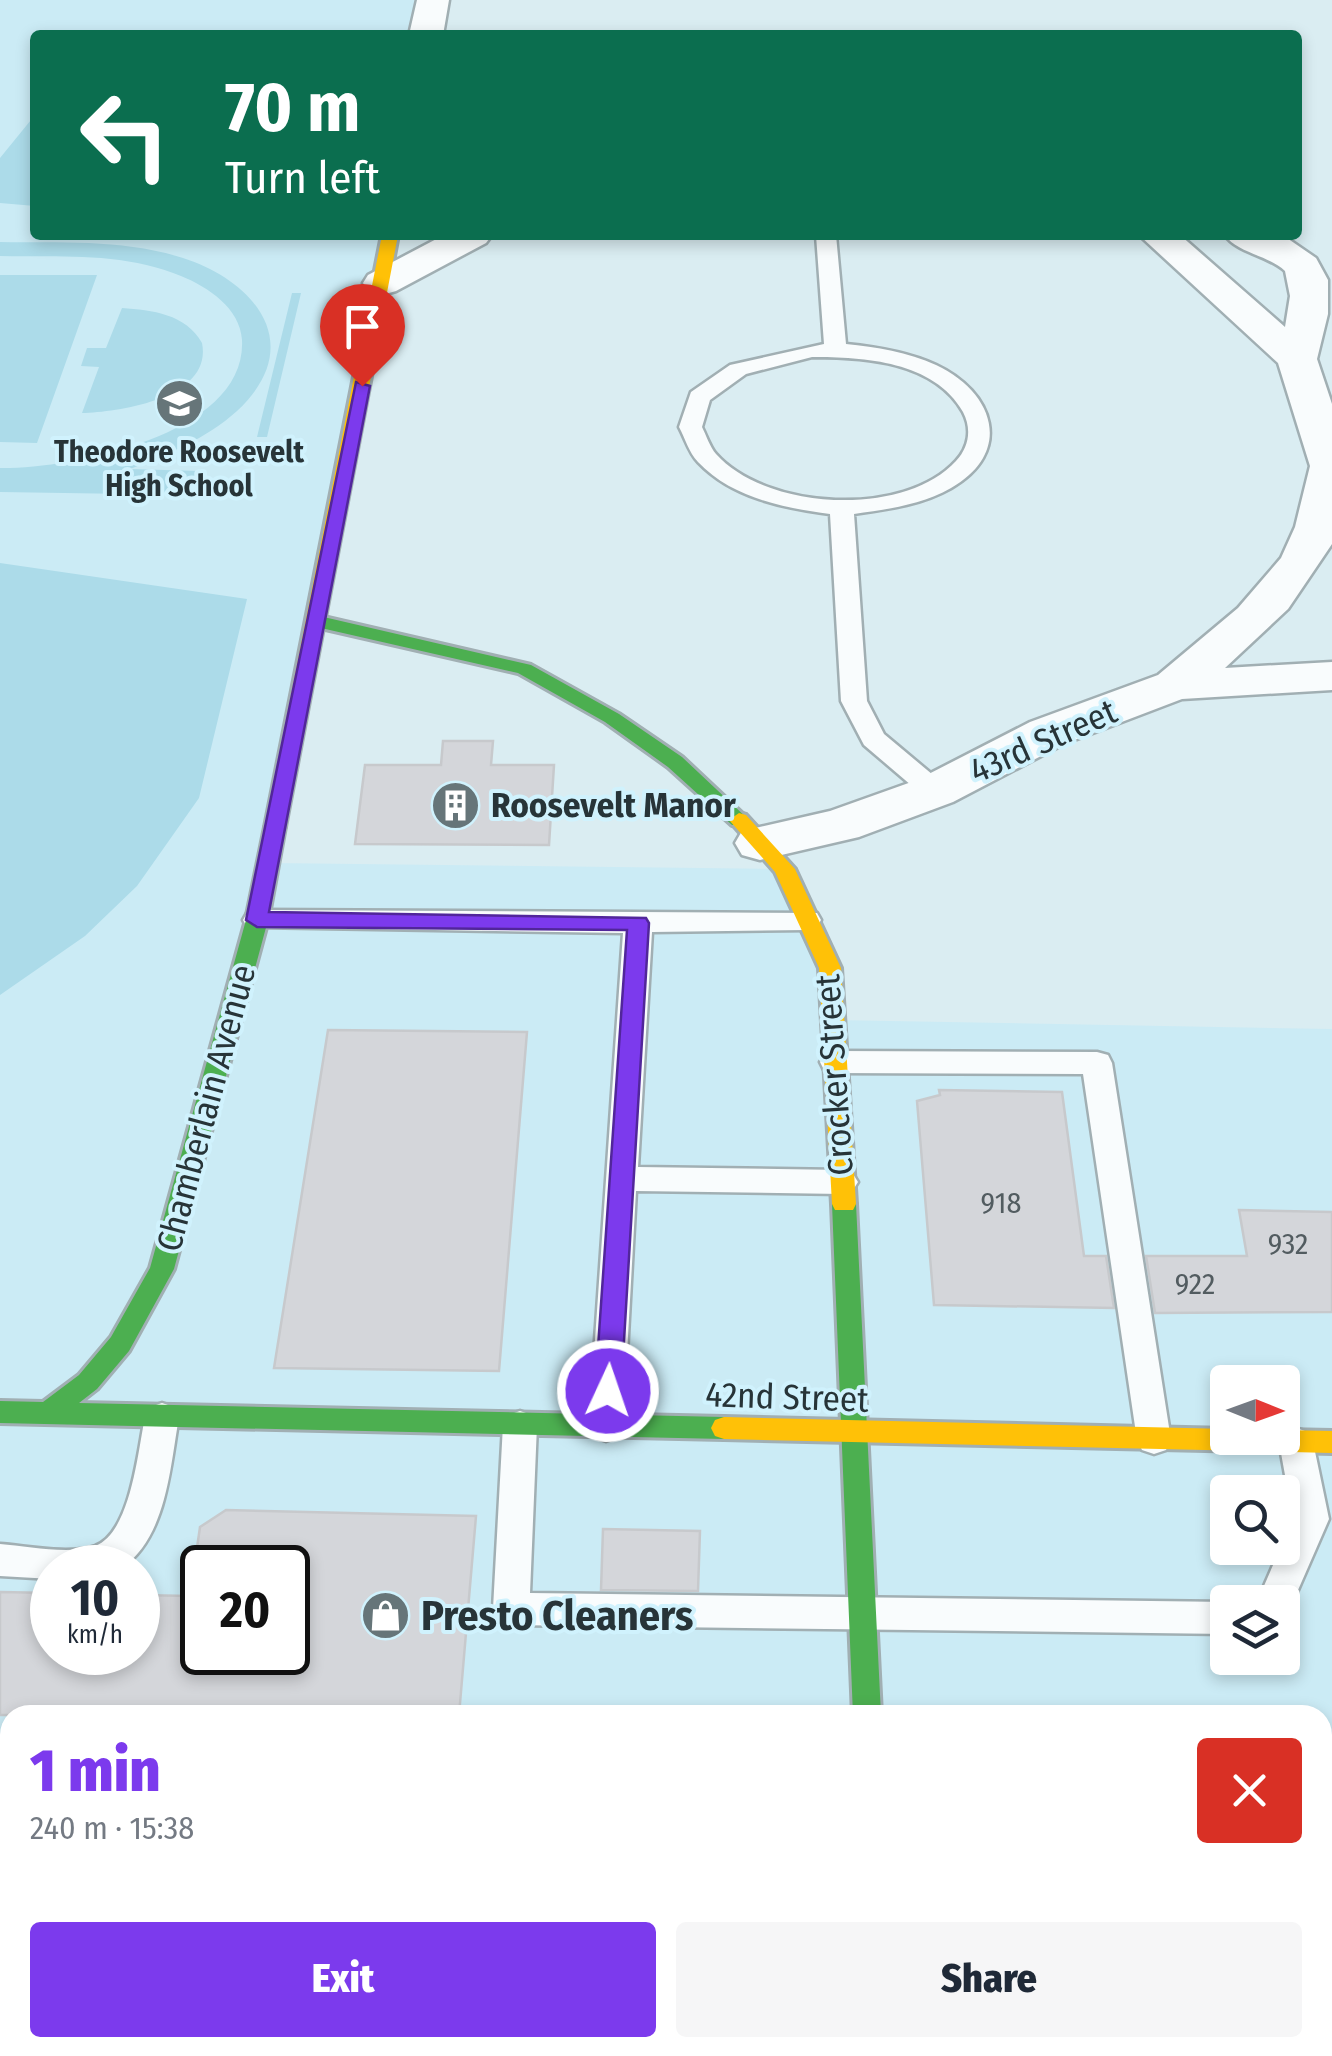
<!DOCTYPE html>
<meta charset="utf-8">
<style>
:root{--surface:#fff;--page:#f6f6f7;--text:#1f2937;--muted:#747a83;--accent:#7c3aed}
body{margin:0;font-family:"Fira Sans Condensed",sans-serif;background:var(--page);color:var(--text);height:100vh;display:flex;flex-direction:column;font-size:38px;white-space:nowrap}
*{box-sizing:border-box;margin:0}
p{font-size:32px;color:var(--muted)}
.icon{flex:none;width:55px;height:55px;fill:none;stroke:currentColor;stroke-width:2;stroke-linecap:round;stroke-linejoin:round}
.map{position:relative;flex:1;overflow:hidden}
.details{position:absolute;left:0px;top:1705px;width:1332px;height:352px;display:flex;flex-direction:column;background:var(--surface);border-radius:30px 30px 0 0;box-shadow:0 5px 15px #0003}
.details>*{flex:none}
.top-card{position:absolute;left:30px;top:30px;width:1272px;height:210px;border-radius:10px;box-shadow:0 5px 15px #0003;background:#0b6e4f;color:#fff;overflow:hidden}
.needle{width:65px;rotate:91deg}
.tools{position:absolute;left:1210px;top:1365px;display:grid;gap:20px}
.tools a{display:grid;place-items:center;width:90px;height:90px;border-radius:10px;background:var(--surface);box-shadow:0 5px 15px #0003;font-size:50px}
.speed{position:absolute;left:30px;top:1545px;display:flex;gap:20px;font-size:50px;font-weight:700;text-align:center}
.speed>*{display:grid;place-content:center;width:130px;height:130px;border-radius:50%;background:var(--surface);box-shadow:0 5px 15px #0003;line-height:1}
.speed small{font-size:25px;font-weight:400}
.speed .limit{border:5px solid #111;border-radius:15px;background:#fff;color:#111}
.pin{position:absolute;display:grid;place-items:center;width:85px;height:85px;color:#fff;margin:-102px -42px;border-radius:50% 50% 50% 0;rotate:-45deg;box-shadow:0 0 10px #0007}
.pin .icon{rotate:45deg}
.me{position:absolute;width:110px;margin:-55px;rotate:3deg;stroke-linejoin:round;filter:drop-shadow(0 0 8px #0008)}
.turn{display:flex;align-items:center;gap:35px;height:210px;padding:0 30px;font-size:45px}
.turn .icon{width:130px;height:130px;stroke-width:2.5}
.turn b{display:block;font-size:70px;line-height:85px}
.round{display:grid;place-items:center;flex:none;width:105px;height:105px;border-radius:10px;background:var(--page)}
.headline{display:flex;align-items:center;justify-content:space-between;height:170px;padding:0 30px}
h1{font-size:60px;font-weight:800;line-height:75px;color:var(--accent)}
.button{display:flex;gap:20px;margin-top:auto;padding:20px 30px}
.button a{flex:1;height:115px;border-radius:10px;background:var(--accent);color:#fff;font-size:40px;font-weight:800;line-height:115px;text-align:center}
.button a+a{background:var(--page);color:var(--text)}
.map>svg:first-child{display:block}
.built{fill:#cbebf5;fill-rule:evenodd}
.green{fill:#acdbe9}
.building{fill:#d4d6da;stroke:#c7c9cc;stroke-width:2.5;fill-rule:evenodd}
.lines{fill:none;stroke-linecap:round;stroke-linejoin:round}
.lane-casing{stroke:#a1afb3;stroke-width:5}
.street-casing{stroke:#a1afb3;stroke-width:5}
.fast-casing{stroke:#a1afb3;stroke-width:6}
.slow-casing{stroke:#a1afb3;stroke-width:6}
.lane{fill:#f9fcfd;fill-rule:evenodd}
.street{fill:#f9fcfd;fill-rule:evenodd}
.fast{fill:#4caf50;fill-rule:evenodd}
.slow{fill:#ffc107;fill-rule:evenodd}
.route{fill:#7c3aed;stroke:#51269a;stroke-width:2.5}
.labels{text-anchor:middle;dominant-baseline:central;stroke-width:8;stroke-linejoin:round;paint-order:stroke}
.far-poi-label{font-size:30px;font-weight:bold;fill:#273438;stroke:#d0f2fd}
.number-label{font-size:30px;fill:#525c60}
.street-label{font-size:35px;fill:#273438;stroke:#d0f2fd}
.poi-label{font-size:35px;font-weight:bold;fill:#273438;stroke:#d0f2fd;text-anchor:start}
.near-poi-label{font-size:42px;font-weight:bold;fill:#273438;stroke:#d0f2fd;text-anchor:start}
</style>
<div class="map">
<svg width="1332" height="2056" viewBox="0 0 1332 2056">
<rect width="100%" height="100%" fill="#daedf2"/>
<!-- built -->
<path class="built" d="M0,0H433L426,35H35V235H390L268,863L784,869L833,1020L1332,1029V1917H1322V1715H10V2048H242L240,2056H0ZM1228,1382H1282V1438H1228ZM1228,1492H1282V1548H1228ZM52,1568H138V1652H52ZM202,1568H288V1652H202ZM1228,1602H1282V1658H1228Z"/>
<!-- green -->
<path class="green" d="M35,115V206L0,203V158Z
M0,242C61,243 124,239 183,258C257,282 307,346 237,411C206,439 168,454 130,469L199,471L192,495L0,492V468C70,469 247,435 242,340C240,308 208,287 181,276C125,252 60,257 0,256Z
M0,275H97L37,443L0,442Z
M292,293H301L267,437H257Z
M122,308C152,310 186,314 202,343C213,398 120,412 82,413L99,367L81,366L87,348H106Z
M0,563L247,599L199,798L137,886L85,936L0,995Z"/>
<!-- building -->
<path class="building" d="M443,741H493L491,765H554L549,845L355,844L365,765H441Z
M328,1030L527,1032L499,1371L274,1368Z
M939,1090L1062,1092L1084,1256H1106L1114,1308L934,1305L917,1101L940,1095Z
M1239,1210L1332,1212V1312L1155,1313L1146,1256H1247Z
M226,1510L476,1516L459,1715H0V1592L52,1593V1652H138V1595L190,1596L200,1527ZM202,1568H288V1652H202Z
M603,1529L700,1531L698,1591L601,1590Z"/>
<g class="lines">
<defs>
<path id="lane" d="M816,235H836L846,344C876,347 908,352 936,365C994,392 1014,452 951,488C921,505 888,509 854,514L867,701L884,734L945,785L949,791L945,797H925L864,745L841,701L830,514C784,508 732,498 698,462C689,453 685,438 679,427L691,392L730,365L824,344ZM812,357C864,357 934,361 963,412C972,429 969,447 956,461C904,518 766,510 716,454C710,447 706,435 702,427L710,400L746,374Z
M257,910L817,913L821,920L817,927L807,930L652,932L638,1167L842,1170L853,1174L858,1182L853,1190L842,1194L636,1191L623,1427L618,1437L606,1441L594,1437L589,1427L623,933L247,927L243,920L247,913Z
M835,1051L1097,1052L1108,1055L1112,1063L1171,1440L1166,1450L1154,1454L1142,1450L1137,1440L1083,1074L835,1073L824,1070L820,1062L824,1054Z
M162,1403L174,1407L179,1417C170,1467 167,1536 122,1568H52V1579L0,1576V1544C28,1546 68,1555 95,1546C131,1533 138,1450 145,1417L150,1407Z
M520,1411L532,1415L537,1425L530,1593L1228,1602V1634L511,1625L498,1620L493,1609L503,1425L508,1415Z
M1296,1428L1308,1432L1313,1442L1329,1519L1288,1613L1282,1615V1602H1257L1293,1519L1279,1442L1284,1432Z
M0,2030H10V2048H125L128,2054L0,2056Z"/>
<path id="street" d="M417,0H449L443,35H409Z
M444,235H492L486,243L396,291L382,295L368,291L363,283L368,275Z
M1139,235H1180L1285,327L1290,296L1285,271C1268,255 1237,253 1225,235L1284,236L1316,258L1328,280V314L1317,359L1332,404V544L1288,609L1225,668L1332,662V690L1182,699L1064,744L953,802L859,837L760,860L742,855L735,843L742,831L830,811L917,780L1030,722L1158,675L1238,608L1281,558L1295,527L1310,466L1278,363Z
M840,2048H917L919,2056H841Z"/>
<path id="fast" d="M315,615L531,665L619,714L682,757L749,820L746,825H732L668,767L605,722L518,673L308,625V617Z
M275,820L285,827L268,920L174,1269L129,1351L97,1389L79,1403L724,1417L733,1420L737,1428L733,1436L724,1439L0,1423V1401L43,1402L79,1375L111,1337L150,1268L246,920L265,827Z
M844,1195L853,1198L856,1204L881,1715H853L832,1204L835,1198Z"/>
<path id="slow" d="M382,235H398L285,827L275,834L265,827Z
M739,813L746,815L795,869L841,968L856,1204L853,1210H835L832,1204L819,968L775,872L729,820Z
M724,1417L1228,1429V1438H1282V1430L1332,1431V1453L724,1439L715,1436L711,1428L715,1420Z"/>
</defs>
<!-- lane casing -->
<use href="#lane" class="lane-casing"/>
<!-- street casing -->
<use href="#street" class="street-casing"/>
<!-- fast casing -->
<use href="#fast" class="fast-casing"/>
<!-- slow casing -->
<use href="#slow" class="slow-casing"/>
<!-- lane -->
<use href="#lane" class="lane"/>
<!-- street -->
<use href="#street" class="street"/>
<!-- fast -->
<use href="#fast" class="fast"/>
<!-- slow -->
<use href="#slow" class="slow"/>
</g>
<!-- route -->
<path class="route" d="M356,382L370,386L269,912L646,918L649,923L621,1391L617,1399L608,1402L599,1399L595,1391L627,930L257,927L246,920Z"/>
<!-- icons -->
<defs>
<symbol id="school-disc" viewBox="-11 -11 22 22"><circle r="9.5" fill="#667579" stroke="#d0f2fd"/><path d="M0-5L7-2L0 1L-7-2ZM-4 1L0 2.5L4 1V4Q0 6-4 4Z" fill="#fff"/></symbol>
<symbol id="building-disc" viewBox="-11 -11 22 22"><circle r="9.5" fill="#667579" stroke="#d0f2fd"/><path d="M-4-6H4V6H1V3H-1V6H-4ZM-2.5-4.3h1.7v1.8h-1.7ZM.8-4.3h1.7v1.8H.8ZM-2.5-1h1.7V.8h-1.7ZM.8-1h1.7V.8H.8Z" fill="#fff"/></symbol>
<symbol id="shop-disc" viewBox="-11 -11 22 22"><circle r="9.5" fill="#667579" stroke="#d0f2fd"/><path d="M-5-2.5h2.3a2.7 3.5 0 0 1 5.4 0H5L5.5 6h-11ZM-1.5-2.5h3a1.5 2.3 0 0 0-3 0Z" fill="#fff"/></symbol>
</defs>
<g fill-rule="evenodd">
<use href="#school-disc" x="152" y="376" width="55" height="55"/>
<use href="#building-disc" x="428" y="778" width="55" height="55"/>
<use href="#shop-disc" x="358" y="1588" width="55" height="55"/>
</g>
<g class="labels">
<!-- far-poi labels -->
<g class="far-poi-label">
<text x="179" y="452">Theodore Roosevelt<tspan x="179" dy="34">High School</tspan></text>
</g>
<!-- number labels -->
<g class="number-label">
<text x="1001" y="1203">918</text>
<text x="1288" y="1244">932</text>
<text x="1195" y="1284">922</text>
</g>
<!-- street labels -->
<g class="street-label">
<text transform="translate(1043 741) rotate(-24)">43rd Street</text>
<text transform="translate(834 1075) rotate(-94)">Crocker Street</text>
<text transform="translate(206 1108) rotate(-75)">Chamberlain Avenue</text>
<text transform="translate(787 1397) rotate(2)">42nd Street</text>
</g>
<!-- poi labels -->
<g class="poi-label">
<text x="491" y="805">Roosevelt Manor</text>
</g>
<!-- near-poi labels -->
<g class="near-poi-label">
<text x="421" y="1616">Presto Cleaners</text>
</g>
</g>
</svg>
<div class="tools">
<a><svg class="needle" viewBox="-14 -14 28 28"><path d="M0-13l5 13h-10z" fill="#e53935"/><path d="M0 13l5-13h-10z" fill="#747a83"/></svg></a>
<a><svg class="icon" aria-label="search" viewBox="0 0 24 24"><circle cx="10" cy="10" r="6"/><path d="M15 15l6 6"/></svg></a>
<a><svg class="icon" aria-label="layers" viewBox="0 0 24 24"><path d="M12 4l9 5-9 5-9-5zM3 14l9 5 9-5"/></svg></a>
</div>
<div class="speed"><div>10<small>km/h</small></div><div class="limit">20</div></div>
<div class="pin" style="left:362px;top:386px;background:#d93025"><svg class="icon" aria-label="arrive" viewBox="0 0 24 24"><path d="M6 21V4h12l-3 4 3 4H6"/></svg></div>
<svg class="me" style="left:608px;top:1391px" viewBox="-20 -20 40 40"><circle r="17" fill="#7c3aed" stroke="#fff" stroke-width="3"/><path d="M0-11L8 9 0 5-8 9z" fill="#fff"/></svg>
<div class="top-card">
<div class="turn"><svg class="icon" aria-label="left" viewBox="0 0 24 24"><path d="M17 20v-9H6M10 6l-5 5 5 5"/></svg><div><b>70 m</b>Turn left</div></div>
</div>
<section class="details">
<div class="headline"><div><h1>1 min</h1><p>240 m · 15:38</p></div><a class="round" style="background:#d93025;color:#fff"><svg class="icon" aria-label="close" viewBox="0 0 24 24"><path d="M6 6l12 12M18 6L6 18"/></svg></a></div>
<div class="button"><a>Exit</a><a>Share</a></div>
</section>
</div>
